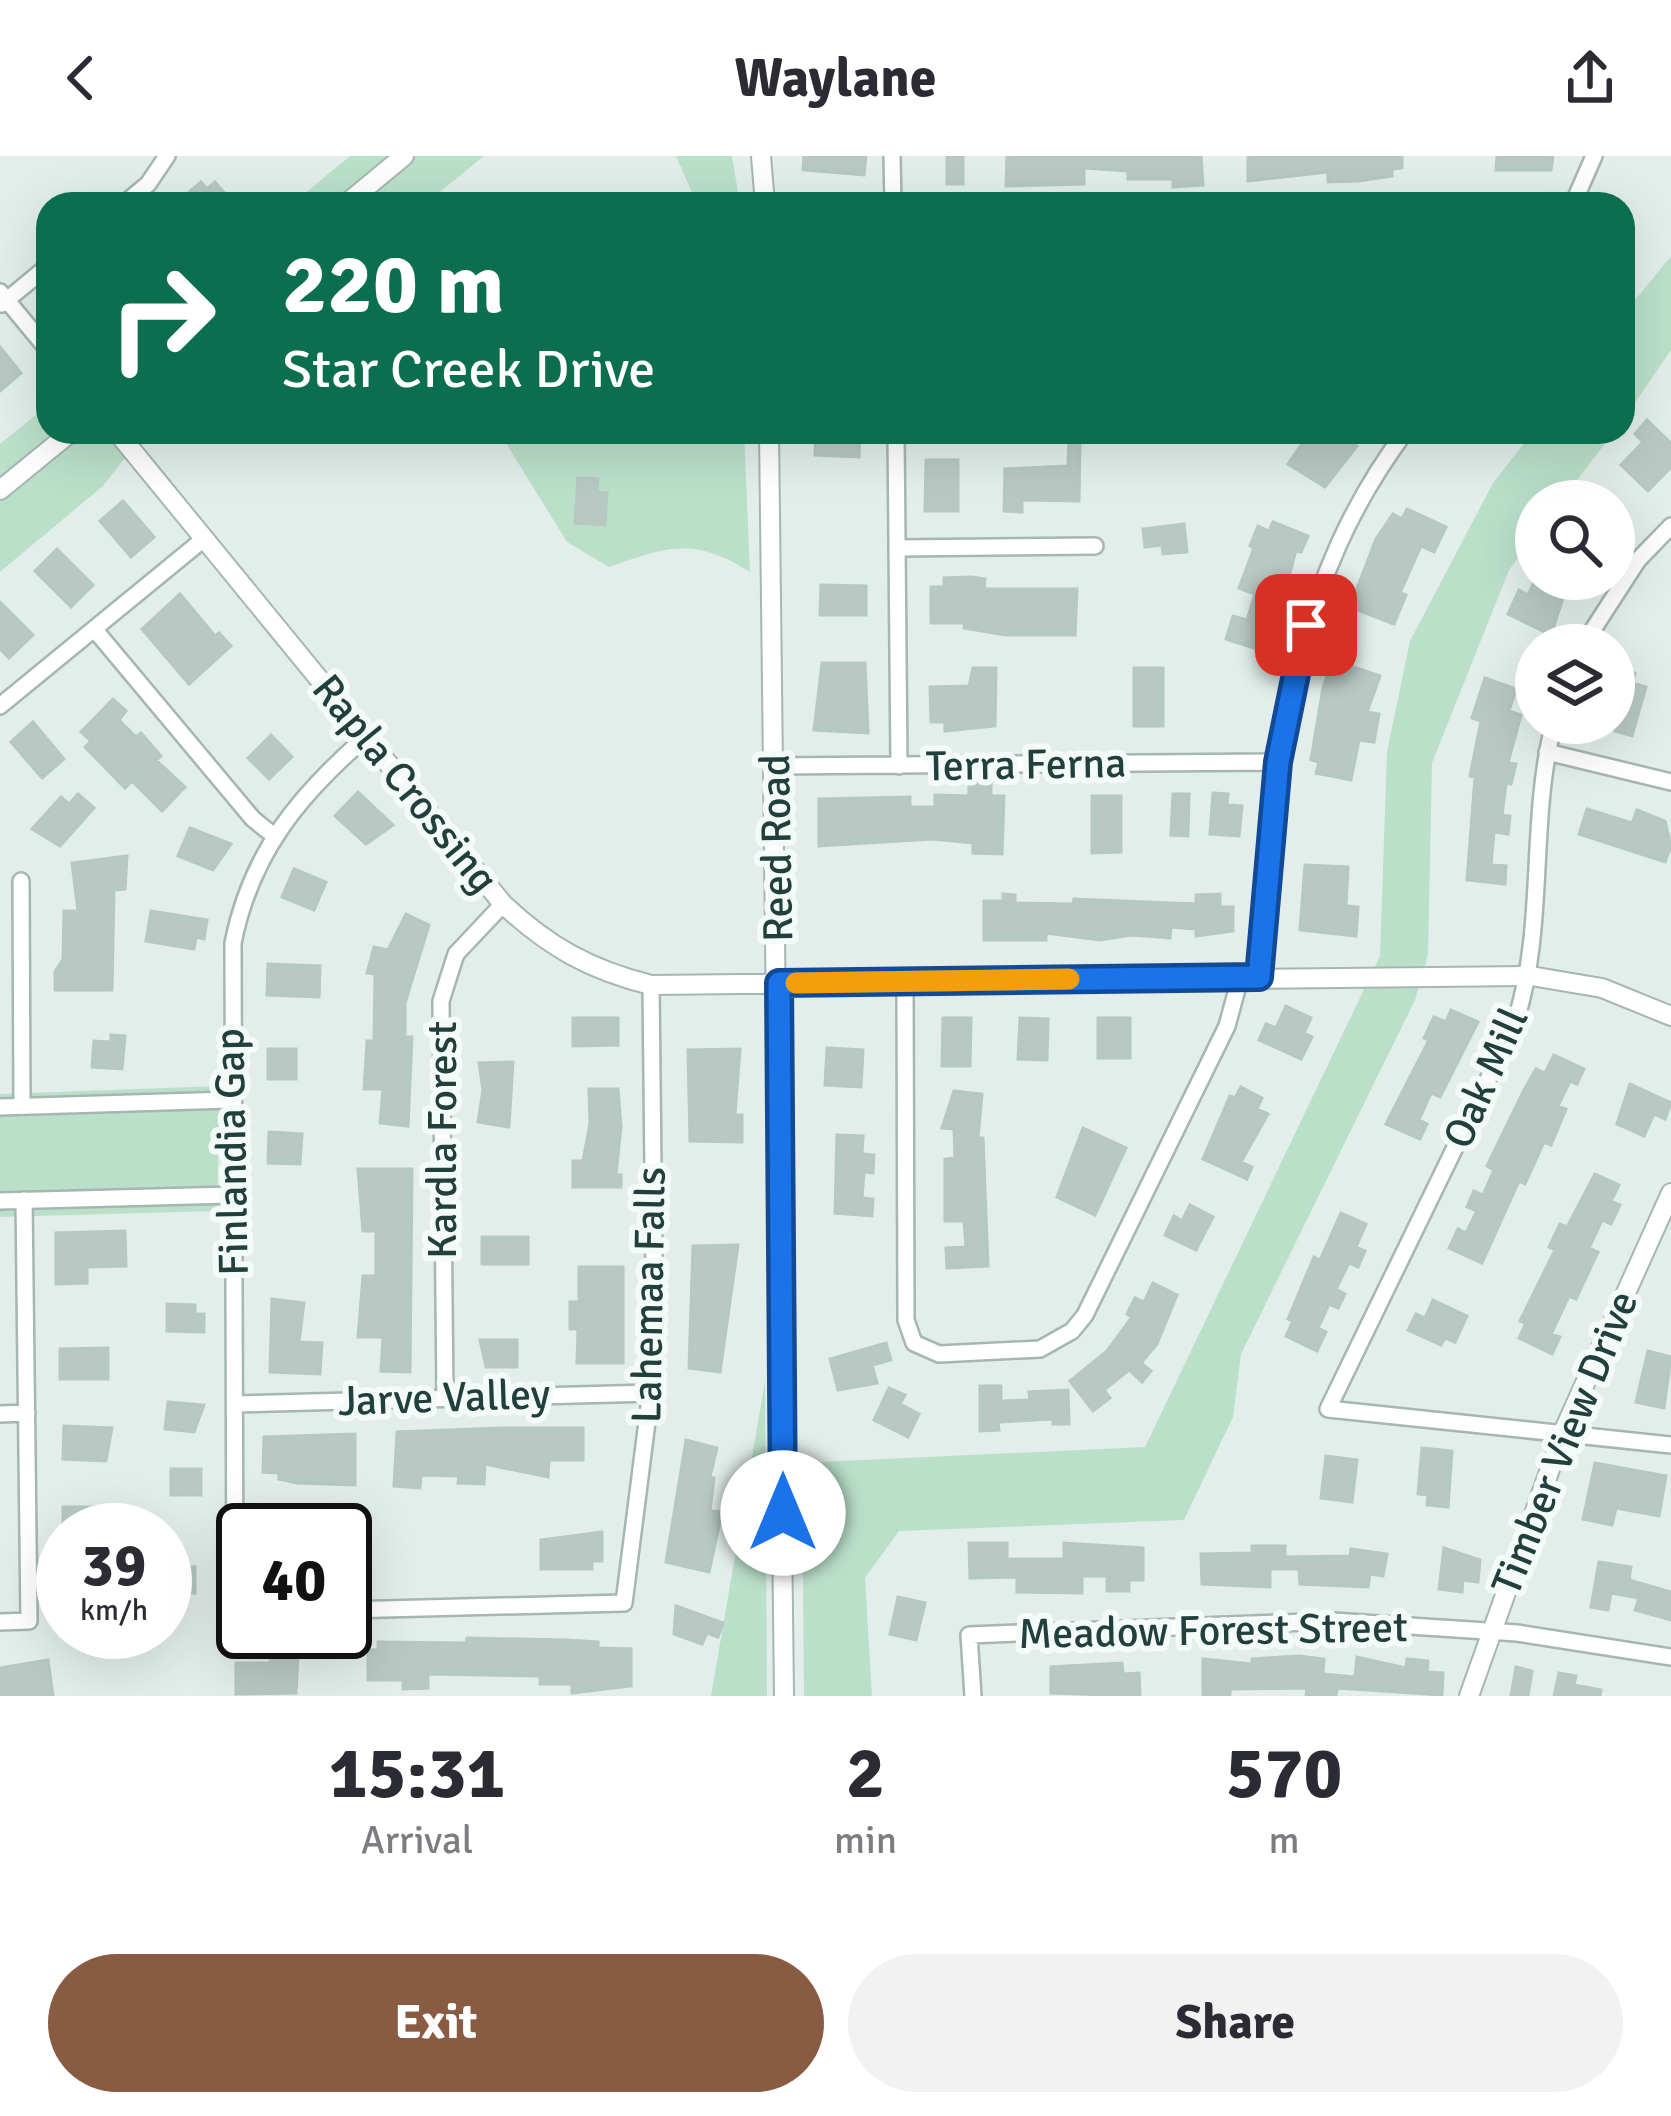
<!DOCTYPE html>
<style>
:root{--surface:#fff;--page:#f2f2f3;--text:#2b2b33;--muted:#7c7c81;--accent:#885b42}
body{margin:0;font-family:Signika,sans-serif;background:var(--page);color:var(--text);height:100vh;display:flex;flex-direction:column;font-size:45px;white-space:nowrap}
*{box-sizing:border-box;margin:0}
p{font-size:39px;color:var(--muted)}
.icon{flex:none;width:66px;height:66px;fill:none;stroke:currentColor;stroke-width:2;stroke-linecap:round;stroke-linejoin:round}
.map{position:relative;height:1540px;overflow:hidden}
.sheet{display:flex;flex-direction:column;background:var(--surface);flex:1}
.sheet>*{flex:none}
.guide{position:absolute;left:36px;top:36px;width:1599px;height:252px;border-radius:36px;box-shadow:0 12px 48px #0002;background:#0b6e4f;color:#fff;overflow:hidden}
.controls{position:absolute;left:1515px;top:324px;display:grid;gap:24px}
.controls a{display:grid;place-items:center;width:120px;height:120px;border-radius:50%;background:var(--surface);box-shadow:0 12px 48px #0002;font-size:60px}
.speed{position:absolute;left:36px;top:1347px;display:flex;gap:24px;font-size:60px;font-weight:700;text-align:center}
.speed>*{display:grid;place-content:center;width:156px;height:156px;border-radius:50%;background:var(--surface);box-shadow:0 12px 48px #0002;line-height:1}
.speed small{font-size:30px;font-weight:400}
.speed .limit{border:6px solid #111;border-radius:18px;background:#fff;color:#111}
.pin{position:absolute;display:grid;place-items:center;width:102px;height:102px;color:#fff;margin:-51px;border-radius:24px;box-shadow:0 6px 18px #0006}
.me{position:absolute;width:132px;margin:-66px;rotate:0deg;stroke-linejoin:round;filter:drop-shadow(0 0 9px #0008)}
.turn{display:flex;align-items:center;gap:42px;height:252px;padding:0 48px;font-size:54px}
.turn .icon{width:156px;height:156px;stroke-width:2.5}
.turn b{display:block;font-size:84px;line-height:102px}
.eta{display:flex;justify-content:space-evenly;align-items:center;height:204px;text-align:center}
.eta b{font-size:72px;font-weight:700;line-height:84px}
.action{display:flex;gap:24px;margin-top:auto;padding:24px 48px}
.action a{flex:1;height:138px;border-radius:72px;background:var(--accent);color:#fff;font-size:48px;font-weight:700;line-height:138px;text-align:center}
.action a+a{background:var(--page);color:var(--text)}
header{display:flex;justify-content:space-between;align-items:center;height:156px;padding:0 48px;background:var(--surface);font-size:54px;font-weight:700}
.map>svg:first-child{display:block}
.green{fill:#bbe0ca;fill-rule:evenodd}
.building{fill:#b8c9c4;stroke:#b5c8c3;stroke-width:3}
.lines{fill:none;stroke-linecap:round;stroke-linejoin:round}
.minor-casing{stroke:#a5b6b3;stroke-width:20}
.tertiary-casing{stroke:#a5b6b3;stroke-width:22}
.minor{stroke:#fff;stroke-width:15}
.tertiary{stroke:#fff;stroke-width:18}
.route-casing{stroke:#114b97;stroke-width:30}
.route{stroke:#1a73e8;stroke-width:21}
.slow{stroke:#f59e0b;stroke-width:21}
.labels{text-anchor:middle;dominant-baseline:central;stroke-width:12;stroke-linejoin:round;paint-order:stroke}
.street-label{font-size:42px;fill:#21403d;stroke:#f4faf8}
</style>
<header><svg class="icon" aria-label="back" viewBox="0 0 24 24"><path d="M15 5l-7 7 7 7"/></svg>Waylane<svg class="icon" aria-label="share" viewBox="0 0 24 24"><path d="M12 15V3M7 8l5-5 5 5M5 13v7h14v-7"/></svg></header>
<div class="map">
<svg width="1671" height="1540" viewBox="0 0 1671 1540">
<rect width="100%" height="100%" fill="#e3eeeb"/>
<!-- green -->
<path class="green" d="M350,0H484L425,48H292Z
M676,0H732L740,48H685L692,37Z
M1671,100V194L1623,264V159Z
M48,249V276H145L103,330L0,416V288Z
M499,276H744L750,416C695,381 668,390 609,411L567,386ZM578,322L597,323V336L607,337L605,369L575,367Z
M1533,276H1614L1561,345H1536V378L1509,414L1432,607L1428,799L1415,844L1241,1198L1233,1261L1184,1364L899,1375L865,1422L872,1540H804L802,1312L819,1306L1145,1291L1380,800L1387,596L1410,485L1493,327Z
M220,930L217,1055L0,1061V938Z
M765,1225L767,1540H711Z"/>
<!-- building -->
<path class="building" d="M804,0H866L864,19L803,14Z
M947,0H963V28H947Z
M1007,0H1201L1203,29L1173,31V23H1128V15L1084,12V28L1006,30Z
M1248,0H1402V12L1392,13V20L1359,25L1328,26V16L1248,25Z
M1497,0H1553L1551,14H1496Z
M201,26L207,33L215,26L234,48H198L188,37Z
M0,191L21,217L0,235Z
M1647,264L1671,287V311L1648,335L1621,309L1643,286L1635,278Z
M816,276H860L859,301L815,299Z
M1310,276H1357L1351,285L1357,290L1325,331L1288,308Z
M1069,283H1080L1079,345L1022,344V356L1004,355L1005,313L1068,310Z
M926,304H958V355H925Z
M578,322L598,323L597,336L607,337L605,369L575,367Z
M123,345L154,381L131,401L100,365Z
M1407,353L1446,371L1434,396L1421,390L1400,437L1406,439L1394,468L1350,451L1376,383L1393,358L1402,363Z
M1273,366L1308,380L1301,396L1296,394L1285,436L1277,433L1257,493L1226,483L1233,460L1247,464L1255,438L1239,432L1254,392L1250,390L1258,370L1269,375Z
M1184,368L1187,396L1163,398L1162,389L1145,391L1143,373Z
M57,393L93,429L71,451L35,415Z
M972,421L985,423L984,433H1077L1075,479H1006L964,472L965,467H931V431H944V422Z
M1536,422L1565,436L1551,479L1508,458L1519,434L1528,439Z
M821,429L866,430V459H820Z
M180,438L215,480L219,477L231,490L189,528L142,473Z
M0,446L33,479L9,502L0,493Z
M822,507H865L868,577L814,574Z
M1342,507L1380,520L1367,556L1379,558L1374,586L1359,584L1351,624L1316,617L1319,606L1311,604L1323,532L1328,518L1337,521Z
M1614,511L1635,517L1632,527L1646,531L1632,580L1615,575L1619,559L1614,557Z
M973,512H996L995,570L945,575V566H931L930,531L969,530Z
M1134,512H1163V570H1134Z
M1485,522L1516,533L1509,555L1521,559L1508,607L1516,608L1511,628L1506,627L1502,659L1510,660L1508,678L1494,676L1491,709L1506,710L1505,728L1467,724L1475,621L1470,620L1481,565L1472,562Z
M113,543L126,555L119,564L136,581L141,577L161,600L156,604L185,631L162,655L132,625L125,632L85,591L91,585L81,576Z
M33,566L64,603L42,622L11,586Z
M271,579L292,601L269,623L248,602Z
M969,623H991V640H1004L1002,698L973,697V687L933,683L819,690V643L910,641V651H935V639L969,640Z
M358,636L393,669L366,688L335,660Z
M1213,637L1228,638L1227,649L1242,650L1239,680L1210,678Z
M78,638L94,652L60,690L32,673L61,641L69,648Z
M1173,638H1189L1188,680L1171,679Z
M1092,640H1121V696L1092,697Z
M1587,653L1632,667L1637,654L1665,665L1671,690L1665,706L1579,678Z
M190,672L231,688L213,714L178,700Z
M127,700L125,733L114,734L112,834H55V816L63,803L64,755H78L72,707Z
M1305,709L1348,711L1346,750L1358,751L1356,780L1300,774Z
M294,713L326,726L314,754L282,741Z
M1003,738L1015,739V747L1073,748L1074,743L1196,748V739L1220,738V751H1233V775L1196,780V773L1171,771L1170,782L1132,779L1100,784L1046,777V784H984V745H1003Z
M151,755L207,764L204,783L196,781L194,793L146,785Z
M406,758L429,769L405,847V881H412L408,970L380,967L383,933H364L367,885H374L375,818L367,817L374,791L388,794Z
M268,808L320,810L319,841L267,839Z
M1286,850L1311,862L1304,877L1312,881L1301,903L1259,884L1266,868L1276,872Z
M1451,854L1478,866L1440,941L1431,937L1419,964L1427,968L1420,983L1386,968L1429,884L1424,882L1434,861L1446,866Z
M573,862H618V889L573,890Z
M943,862H971L970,910H942Z
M1020,862L1048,863L1047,904L1018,903Z
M1098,862H1130V902H1098Z
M111,879L125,880L122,913L92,911L94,885L111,886Z
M827,892L863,894L861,931L825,929Z
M268,893H296V923H268Z
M740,893L735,959H742V986L690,985L688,894Z
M1554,899L1584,913L1577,928L1570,925L1558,950L1566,953L1551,989L1544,986L1525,1028L1519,1025L1482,1107L1449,1092L1458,1073L1466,1077L1477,1055L1467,1051L1474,1035L1483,1039L1494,1014L1487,1010L1524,934L1536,913L1545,917Z
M513,906L509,971L478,966L483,934L479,907Z
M1630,928L1671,947L1665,963L1654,958L1644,980L1617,968Z
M1241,931L1262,942L1257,953L1268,958L1241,1006L1252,1011L1247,1023L1203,1003L1230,940L1235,942Z
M589,933H618L621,970L616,1019H621V1031H573V1005H583L590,967Z
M954,935L982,938L978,982H983L988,1110L947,1112L946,1092L966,1091L964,1065H945V1003L955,1002L954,973L942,972Z
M1083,972L1126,992L1095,1059L1057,1041Z
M269,976L302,978L300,1008L268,1007Z
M837,979L863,980L862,998L874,999L873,1017L864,1016L862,1042L873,1043L872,1060L835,1057Z
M358,1013H412L410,1216L381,1215L383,1181H358L363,1120H376V1075H363Z
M1595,1018L1619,1029L1611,1045L1620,1049L1611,1068L1602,1064L1589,1092L1598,1096L1576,1143L1569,1140L1551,1178L1560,1181L1552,1198L1519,1182L1526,1167L1520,1165L1555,1094L1549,1091L1560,1068L1567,1071Z
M1190,1049L1213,1061L1196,1094L1165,1079L1174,1060L1182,1065Z
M1341,1057L1366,1068L1356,1091L1365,1095L1358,1111L1349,1107L1336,1133L1345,1138L1338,1152L1329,1148L1318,1172L1326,1176L1317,1195L1286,1180L1293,1165L1288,1163L1314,1101L1320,1104Z
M125,1075L126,1110L87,1111V1127L56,1128V1077Z
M482,1081H528V1108H482Z
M738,1089L720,1216L689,1212L693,1090Z
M579,1111H623V1207H577L578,1173H570V1146H579Z
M1153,1127L1177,1139L1157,1188L1141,1207L1151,1215L1142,1226L1129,1214L1104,1234L1110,1242L1093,1255L1070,1225L1107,1195L1132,1161L1127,1158L1135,1142L1144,1146Z
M272,1143L304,1147L299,1186L322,1187L320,1218L270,1216Z
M1433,1144L1467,1160L1455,1186L1445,1182L1441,1189L1408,1174L1416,1158L1425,1162Z
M167,1148L195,1149V1158H204V1176L167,1175Z
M480,1184H517V1211H486Z
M886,1187L891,1204L872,1209L877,1227L838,1234L830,1203Z
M108,1192V1223H60V1193Z
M1648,1195L1671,1201L1664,1252L1636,1246Z
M980,1230H1001V1245L1030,1244L1029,1236L1068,1234L1069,1268H1053V1263L998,1266L999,1274L980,1275Z
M889,1232L905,1239L900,1248L919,1258L908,1281L874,1264Z
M168,1246L204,1249L194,1276L165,1273Z
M64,1270L112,1272L106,1305L63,1303Z
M501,1272H583V1304H549L548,1321L485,1308L484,1328L458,1327L459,1320L421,1319L420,1332L394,1330L397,1276Z
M355,1278V1329L297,1327L279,1323V1317L263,1316L264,1281Z
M686,1284L717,1292L710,1321L714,1322L710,1355L722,1356L709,1416L666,1406Z
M1422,1292L1452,1295L1448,1351L1427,1349L1428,1339L1418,1338Z
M1326,1300L1357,1304L1352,1346L1321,1342Z
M1595,1307L1666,1320L1659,1360L1616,1352L1612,1369L1583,1363Z
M171,1313H201V1339H171Z
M63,1351H114V1374H63Z
M602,1376V1405H592V1413H541V1384Z
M969,1387H1007V1403H1064V1387L1143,1392V1424H1129V1435H1107V1420H1082V1437L1017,1436V1421L970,1422Z
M1252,1390H1285V1401L1350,1400L1351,1393L1387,1398L1383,1420L1370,1418L1368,1431L1300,1428L1299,1413H1270V1431L1202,1428L1201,1398L1252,1397Z
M1444,1392L1480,1404L1478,1426L1463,1424L1462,1436L1439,1433Z
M1599,1406L1631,1411L1629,1424L1671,1436V1464L1635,1454L1639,1442L1611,1437L1608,1454L1591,1451Z
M165,1411H195V1437H165Z
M898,1441L925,1447L916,1484L890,1478Z
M676,1450L723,1467L718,1481L707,1477L702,1488L674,1478Z
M467,1482L565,1484L598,1486V1492L631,1493V1530L572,1537V1528H540V1520L428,1518V1532L403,1533V1524H368V1494H378V1486L466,1487Z
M271,1498L298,1499L296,1537L236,1538V1507H270Z
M1299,1500L1324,1503L1323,1518L1355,1521L1357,1501L1406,1512L1407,1503L1428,1505L1427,1516L1443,1517L1442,1539L1337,1532L1336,1540H1306L1307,1532L1230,1533V1539H1203V1503L1252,1508V1503Z
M48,1504L53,1540H0V1512Z
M1122,1507L1123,1518L1139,1517L1140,1540L1051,1537V1511Z
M1516,1511L1532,1515L1528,1540H1511Z
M1559,1517L1576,1520L1574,1529L1601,1534L1600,1540H1554Z"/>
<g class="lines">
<defs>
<path id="minor" d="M892,0L893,48
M124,48L148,28L167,0
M1573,48L1594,0
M0,136L48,194
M2,148L48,110
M896,276L899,610
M898,392L1095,390
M95,474L253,663L273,679
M1583,489L1638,404L1671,370
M0,550L205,382
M1554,567C1528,667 1547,772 1514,870L1328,1253L1671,1289
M1547,596L1671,626
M775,610L1278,606
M21,725L22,950
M1259,821C1279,621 1278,447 1405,276
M905,827L906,1164L914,1187L939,1198L1040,1193L1072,1175L1085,1159L1227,870L1240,822
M0,951L230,944
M0,1045L231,1039
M445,1241L441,845L456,798L503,748
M236,1248L652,1237
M0,1258L27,1257
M345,1454L624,1447L655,1203L651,829
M243,1457H235L233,787C251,697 299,639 366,581
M0,1466L29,1465L24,1044
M973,1540L969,1479L1333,1465L1517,1477L1671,1501"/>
<path id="tertiary" d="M761,0L765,48
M346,48L404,0
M117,276L503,748C549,791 590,814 651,829L1531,820L1602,832L1671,860
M769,276L784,1540
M0,334L71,276
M1469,1540L1564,1274L1671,1037"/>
</defs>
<!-- minor casing -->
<use href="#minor" class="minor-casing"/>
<!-- tertiary casing -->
<use href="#tertiary" class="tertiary-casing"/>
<!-- minor -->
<use href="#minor" class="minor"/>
<!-- tertiary -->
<use href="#tertiary" class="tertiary"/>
</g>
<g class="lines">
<defs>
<path id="route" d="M783,1357L779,827L1259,821L1278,606L1306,469"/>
</defs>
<!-- route casing -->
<use href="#route" class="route-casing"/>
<!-- route -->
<use href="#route" class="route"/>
<!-- slow -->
<path class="slow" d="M796,827L1069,823"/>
</g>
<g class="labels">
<!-- street labels -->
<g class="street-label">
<text transform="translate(1026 609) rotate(-1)">Terra Ferna</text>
<text transform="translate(405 628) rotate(51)">Rapla Crossing</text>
<text transform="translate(777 692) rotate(-91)">Reed Road</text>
<text transform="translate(1486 922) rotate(-66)">Oak Mill</text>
<text transform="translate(442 984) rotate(-90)">Kardla Forest</text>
<text transform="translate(232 996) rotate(-91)">Finlandia Gap</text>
<text transform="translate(649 1139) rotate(-89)">Lahemaa Falls</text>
<text transform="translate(444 1242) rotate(-2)">Jarve Valley</text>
<text transform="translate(1565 1287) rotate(-68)">Timber View Drive</text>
<text transform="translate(1213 1475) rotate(-1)">Meadow Forest Street</text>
</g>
</g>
</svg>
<div class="controls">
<a><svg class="icon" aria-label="search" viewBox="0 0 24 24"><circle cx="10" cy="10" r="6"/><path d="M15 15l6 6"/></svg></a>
<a><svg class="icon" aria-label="layers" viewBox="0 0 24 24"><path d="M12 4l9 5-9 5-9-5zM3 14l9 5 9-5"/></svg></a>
</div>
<div class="speed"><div>39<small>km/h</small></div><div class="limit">40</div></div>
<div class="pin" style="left:1306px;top:469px;background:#d93025"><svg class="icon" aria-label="arrive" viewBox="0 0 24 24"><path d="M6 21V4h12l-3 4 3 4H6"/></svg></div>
<svg class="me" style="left:783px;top:1357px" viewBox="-20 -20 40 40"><circle r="19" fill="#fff"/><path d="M0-13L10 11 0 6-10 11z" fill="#1a73e8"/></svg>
<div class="guide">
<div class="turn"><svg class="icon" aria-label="right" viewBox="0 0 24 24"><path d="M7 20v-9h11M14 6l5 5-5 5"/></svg><div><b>220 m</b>Star Creek Drive</div></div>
</div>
</div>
<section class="sheet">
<div class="eta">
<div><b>15:31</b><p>Arrival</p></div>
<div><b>2</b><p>min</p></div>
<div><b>570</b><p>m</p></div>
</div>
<div class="action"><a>Exit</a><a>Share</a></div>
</section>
